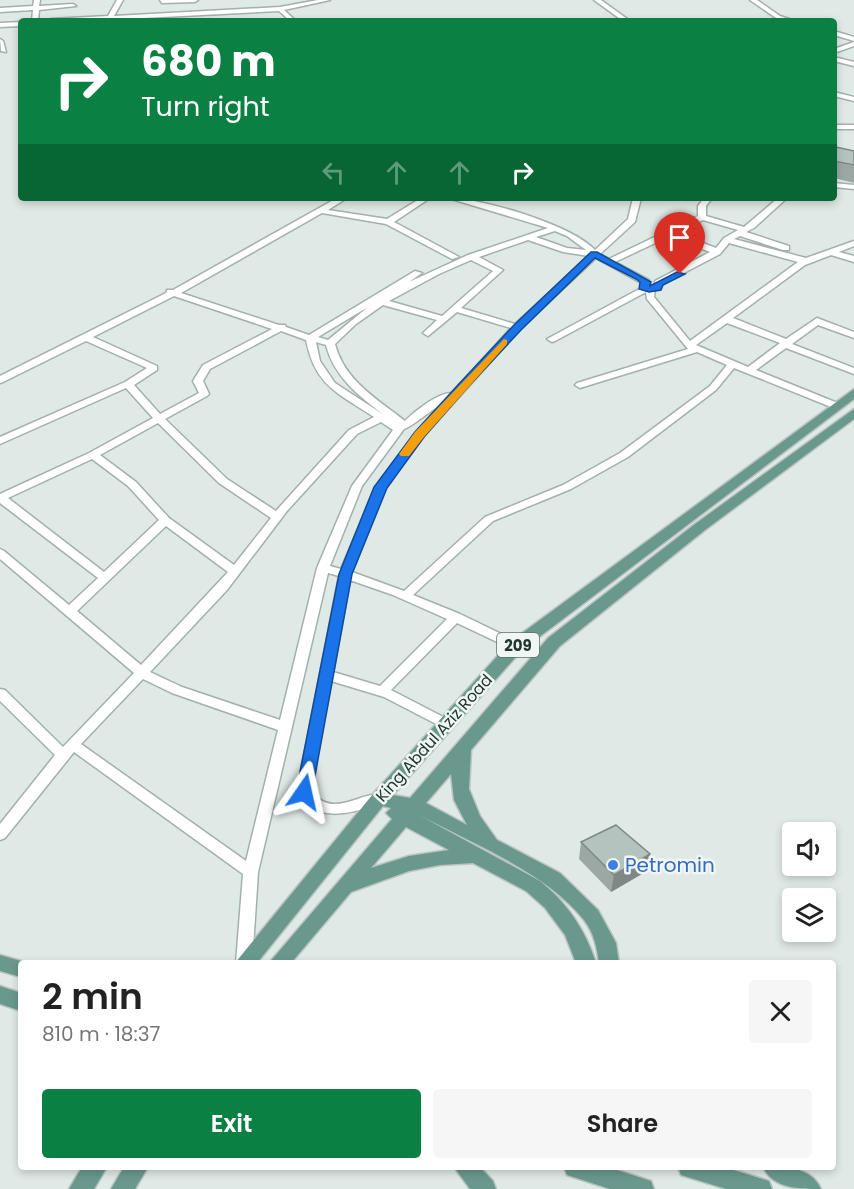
<!DOCTYPE html>
<meta charset="utf-8">
<style>
:root{--surface:#fff;--page:#f6f6f6;--text:#222;--muted:#767676;--accent:#0b8043}
body{margin:0;font-family:Poppins,sans-serif;background:var(--page);color:var(--text);height:100vh;display:flex;flex-direction:column;font-size:22px;white-space:nowrap}
*{box-sizing:border-box;margin:0}
p{font-size:20px;color:var(--muted)}
.icon{flex:none;width:33px;height:33px;fill:none;stroke:currentColor;stroke-width:2;stroke-linecap:round;stroke-linejoin:round}
.map{position:relative;flex:1;overflow:hidden}
.details{position:absolute;left:18px;top:960px;width:818px;height:210px;display:flex;flex-direction:column;background:var(--surface);border-radius:6px;box-shadow:0 3px 9px #0003}
.details>*{flex:none}
.banner{position:absolute;left:18px;top:18px;width:819px;height:183px;border-radius:6px;box-shadow:0 3px 9px #0003;background:#0b8043;color:#fff;overflow:hidden}
.tools{position:absolute;left:782px;top:822px;display:grid;gap:12px}
.tools a{display:grid;place-items:center;width:54px;height:54px;border-radius:6px;background:var(--surface);box-shadow:0 3px 9px #0003;font-size:30px}
.pin{position:absolute;display:grid;place-items:center;width:51px;height:51px;color:#fff;margin:-62px -26px;border-radius:50% 50% 50% 0;rotate:-45deg;box-shadow:0 0 6px #0007}
.pin .icon{rotate:45deg}
.me{position:absolute;width:66px;margin:-33px;rotate:11deg;stroke-linejoin:round;filter:drop-shadow(0 0 4px #0008)}
.turn{display:flex;align-items:center;gap:21px;height:126px;padding:0 24px;font-size:27px}
.turn .icon{width:78px;height:78px;stroke-width:2.5}
.turn b{display:block;font-size:42px;line-height:51px}
.lanes{display:flex;align-items:center;height:57px;padding:0 24px;background:#0003;justify-content:center;gap:30px;direction:ltr}
.lanes .off{opacity:.35}
.round{display:grid;place-items:center;flex:none;width:63px;height:63px;border-radius:6px;background:var(--page)}
.summary{display:flex;align-items:center;justify-content:space-between;height:102px;padding:0 24px}
h1{font-size:36px;font-weight:600;line-height:45px}
.button{display:flex;gap:12px;margin-top:auto;padding:12px 24px}
.button a{flex:1;height:69px;border-radius:6px;background:var(--accent);color:#fff;font-size:24px;font-weight:600;line-height:69px;text-align:center}
.button a+a{background:var(--page);color:var(--text)}
.map>svg:first-child{display:block}
.lines{fill:none;stroke-linecap:round;stroke-linejoin:round}
.minor-casing{stroke:#a3b0ab;stroke-width:3}
.major-casing{stroke:#bdc3c1;stroke-width:3}
.minor{fill:#fff;fill-rule:evenodd}
.major{fill:#69998d;fill-rule:evenodd}
.wall{fill:#9ca8a3}
.shaded-wall{fill:#7f8885}
.building{fill:#b5c3be;stroke:#7f8885;stroke-width:1.5}
.route{fill:#1a73e8;stroke:#114b97;stroke-width:1.5}
.slow{fill:#f59e0b}
.shop-dot{fill:#3f7fe0;stroke:#eff6f3;stroke-width:2}
.labels{text-anchor:middle;dominant-baseline:central;stroke-width:5;stroke-linejoin:round;paint-order:stroke}
.shield{fill:#eff6f3;stroke:#60706b;stroke-width:1.5}
.shield-label{font-size:15px;font-weight:bold;fill:#223731}
.street-label{font-size:16px;fill:#223731;stroke:#eff6f3}
.near-shop-label{font-size:20px;fill:#366cbe;stroke:#eff6f3;text-anchor:start}
</style>
<div class="map">
<svg width="854" height="1189" viewBox="0 0 854 1189">
<rect width="100%" height="100%" fill="#dfe9e5"/>
<g class="lines">
<defs>
<path id="minor" d="M34,0H40L39,6L73,4L76,6L39,10L38,21H32L33,10L0,12V8L33,6Z
M117,0H123L114,16L280,7L318,0H330L284,10L296,21H290L279,11L85,21H48L51,19L108,16Z
M160,0H198L195,2L162,3Z
M594,0H601L630,21H623Z
M750,0H757L780,16L795,21L776,18Z
M21,22V26L0,27V23Z
M834,31L854,37V41L834,35Z
M0,39L3,41L6,52L1,51Z
M854,42V46L834,53V49Z
M834,57L854,62V66L834,61Z
M834,92L854,97V101L834,96Z
M834,125H854V129H834Z
M834,183L854,185V189L834,187Z
M337,198H347L328,210L387,219L421,198H430L394,222L459,257L452,259L386,224L322,213L181,293L279,325H285L286,327L309,335L415,271L422,273L409,282L468,255L548,228L448,198C482,198 572,225 595,250L628,219L633,198H641L635,222L600,254L609,259L698,216V206L704,198H712L706,206V216L744,227L778,198H787L754,228L746,232L789,246V250H783L740,236L734,239L806,258L854,241V246L839,252L854,256V262L831,255L805,265L733,318L786,339L817,318L854,332V338L818,325L792,344L854,368V374L786,348L756,370L840,404L841,406L836,409L734,368L716,390L628,457L571,489L493,521L413,595L460,614L520,643L522,646L520,649H512L457,623L391,690L451,721L453,724L451,727L446,729L384,697L331,681L311,791C333,821 363,789 384,795L386,799L384,803C353,812 317,826 297,792L339,576L328,573L258,872L252,963H236L243,874L74,752L5,838L0,840V824L55,755L0,701V689L5,690L63,747L134,673L0,559V549L4,551L69,605L98,578L0,503V494L89,453L153,418L126,388L0,444V437L125,382L147,368L86,341L3,382L0,383V376L166,293L167,290H173ZM703,220L738,230L724,238L716,248L676,233ZM555,231L567,236L586,250L567,248L536,237ZM670,236L710,252L655,281V285H661L720,254L729,243L798,262L690,341L654,297L655,289L651,286L643,287L547,339L552,342L555,341L646,292L647,299L688,349L577,383L575,385L580,388L583,387L697,352L727,365L710,386L620,453L563,485L485,517L404,591L352,572L386,487L424,436L520,329L596,258L643,284H649V280L615,262ZM528,240L563,252L589,256L515,324L461,308L503,270L479,257ZM471,260L493,271L442,316L389,301L439,274ZM174,296L272,329L203,365L193,381L199,393L160,414L134,385L157,370V366L93,337ZM383,305L437,320L423,333L428,336L457,312L511,328L452,393C439,392 415,411 405,421C377,399 344,380 335,344L356,324ZM368,307L328,340L318,337ZM727,323L780,343L748,367L696,345ZM281,331L306,340C315,386 338,393 374,417L349,430L276,511L227,479L165,419L207,396L209,394L203,381L210,369ZM316,342L326,345C334,377 359,396 384,415L335,383L320,361ZM443,403L416,432L376,487L341,569L330,566L362,486L404,429C410,428 434,408 443,403ZM381,422L393,430L352,486L317,568L280,720L182,687L150,672L227,590L287,511L357,434ZM158,423L219,483L271,518L234,565L169,518L136,482L100,455ZM92,459L128,486L159,520L104,572L8,498ZM166,526L228,572L141,665L77,611ZM350,580L393,595L447,619L380,686L333,672ZM143,679L172,693L278,730L246,861L81,744Z"/>
<path id="major" d="M854,389V399L522,650L393,795L410,798L548,638L695,524L854,409V419L705,530L560,646L471,750L469,789L480,816L497,840L560,873L598,910L616,943L619,963H599C597,948 594,933 584,920C547,873 470,842 417,814L540,881C567,903 585,929 596,963H576L565,935L545,908L526,891L473,863L440,865L409,871L351,892L291,963H269L392,819L386,813L391,808L383,806L257,963H235L373,794L510,642ZM451,774L454,800L467,825L426,803ZM406,827L449,850L409,856L371,868Z
M0,955L28,963H21V977L0,971Z
M0,986L21,993V1011L0,1004Z
M82,1167H107L94,1189H69Z
M124,1167H148L135,1189H111Z
M454,1167H480L493,1181L496,1189H470Z
M564,1167H608L651,1181L654,1189H610L567,1175Z
M678,1167H724L769,1181L772,1189H726L681,1175Z
M763,1167C784,1167 811,1166 821,1189C800,1189 773,1189 763,1167Z"/>
</defs>
<!-- minor casing -->
<use href="#minor" class="minor-casing"/>
<!-- major casing -->
<use href="#major" class="major-casing"/>
<!-- minor -->
<use href="#minor" class="minor"/>
<!-- major -->
<use href="#major" class="major"/>
</g>
<!-- wall -->
<path class="wall" d="M834,149L854,151V183L834,178Z
M581,842L650,854L647,871L611,892L579,859Z"/>
<!-- shaded-wall -->
<path class="shaded-wall" d="M650,854L647,871L611,892L614,875Z"/>
<!-- building -->
<path class="building" d="M836,147L854,151V165L834,161V149Z
M616,825L650,854L614,875L581,842Z"/>
<!-- route -->
<path class="route" d="M591,252H597L651,282L650,286L677,272L685,274L663,285L661,290L649,292L639,289L640,282L636,279L595,258L521,330L465,390L424,437L387,488L352,574L312,792L304,798L299,797L296,792L339,574L374,487L415,432L457,386L514,325Z"/>
<!-- slow -->
<path class="slow" d="M504,339L507,340V344L424,437L409,456H401L399,454L415,432Z"/>
<!-- markers -->
<circle class="shop-dot" cx="613" cy="865" r="6"/>
<g class="labels">
<!-- shield labels -->
<rect class="shield" x="497" y="633" width="42" height="24" rx="4.5"/>
<g class="shield-label">
<text x="518" y="645">209</text>
</g>
<!-- street labels -->
<g class="street-label">
<text transform="translate(434 738) rotate(-48)">King Abdul Aziz Road</text>
</g>
<!-- near-shop labels -->
<g class="near-shop-label">
<text x="625" y="865">Petromin</text>
</g>
</g>
</svg>
<div class="tools">
<a><svg class="icon" aria-label="sound" viewBox="0 0 24 24"><path d="M4 9h4l5-4v14l-5-4H4zM17 9q2 3 0 6"/></svg></a>
<a><svg class="icon" aria-label="layers" viewBox="0 0 24 24"><path d="M12 4l9 5-9 5-9-5zM3 14l9 5 9-5"/></svg></a>
</div>
<div class="pin" style="left:680px;top:274px;background:#d93025"><svg class="icon" aria-label="arrive" viewBox="0 0 24 24"><path d="M6 21V4h12l-3 4 3 4H6"/></svg></div>
<svg class="me" style="left:304px;top:792px" viewBox="-20 -20 40 40"><path d="M0-17L14 15 0 8-14 15z" fill="#1a73e8" stroke="#fff" stroke-width="4"/></svg>
<div class="banner">
<div class="turn"><svg class="icon" aria-label="right" viewBox="0 0 24 24"><path d="M7 20v-9h11M14 6l5 5-5 5"/></svg><div><b>680 m</b>Turn right</div></div>
<div class="lanes"><svg class="icon off" aria-label="left" viewBox="0 0 24 24"><path d="M17 20v-9H6M10 6l-5 5 5 5"/></svg><svg class="icon off" aria-label="ahead" viewBox="0 0 24 24"><path d="M12 20V5M6 11l6-6 6 6"/></svg><svg class="icon off" aria-label="ahead" viewBox="0 0 24 24"><path d="M12 20V5M6 11l6-6 6 6"/></svg><svg class="icon" aria-label="right" viewBox="0 0 24 24"><path d="M7 20v-9h11M14 6l5 5-5 5"/></svg></div>
</div>
<section class="details">
<div class="summary"><div><h1>2 min</h1><p>810 m · 18:37</p></div><a class="round"><svg class="icon" aria-label="close" viewBox="0 0 24 24"><path d="M6 6l12 12M18 6L6 18"/></svg></a></div>
<div class="button"><a>Exit</a><a>Share</a></div>
</section>
</div>
